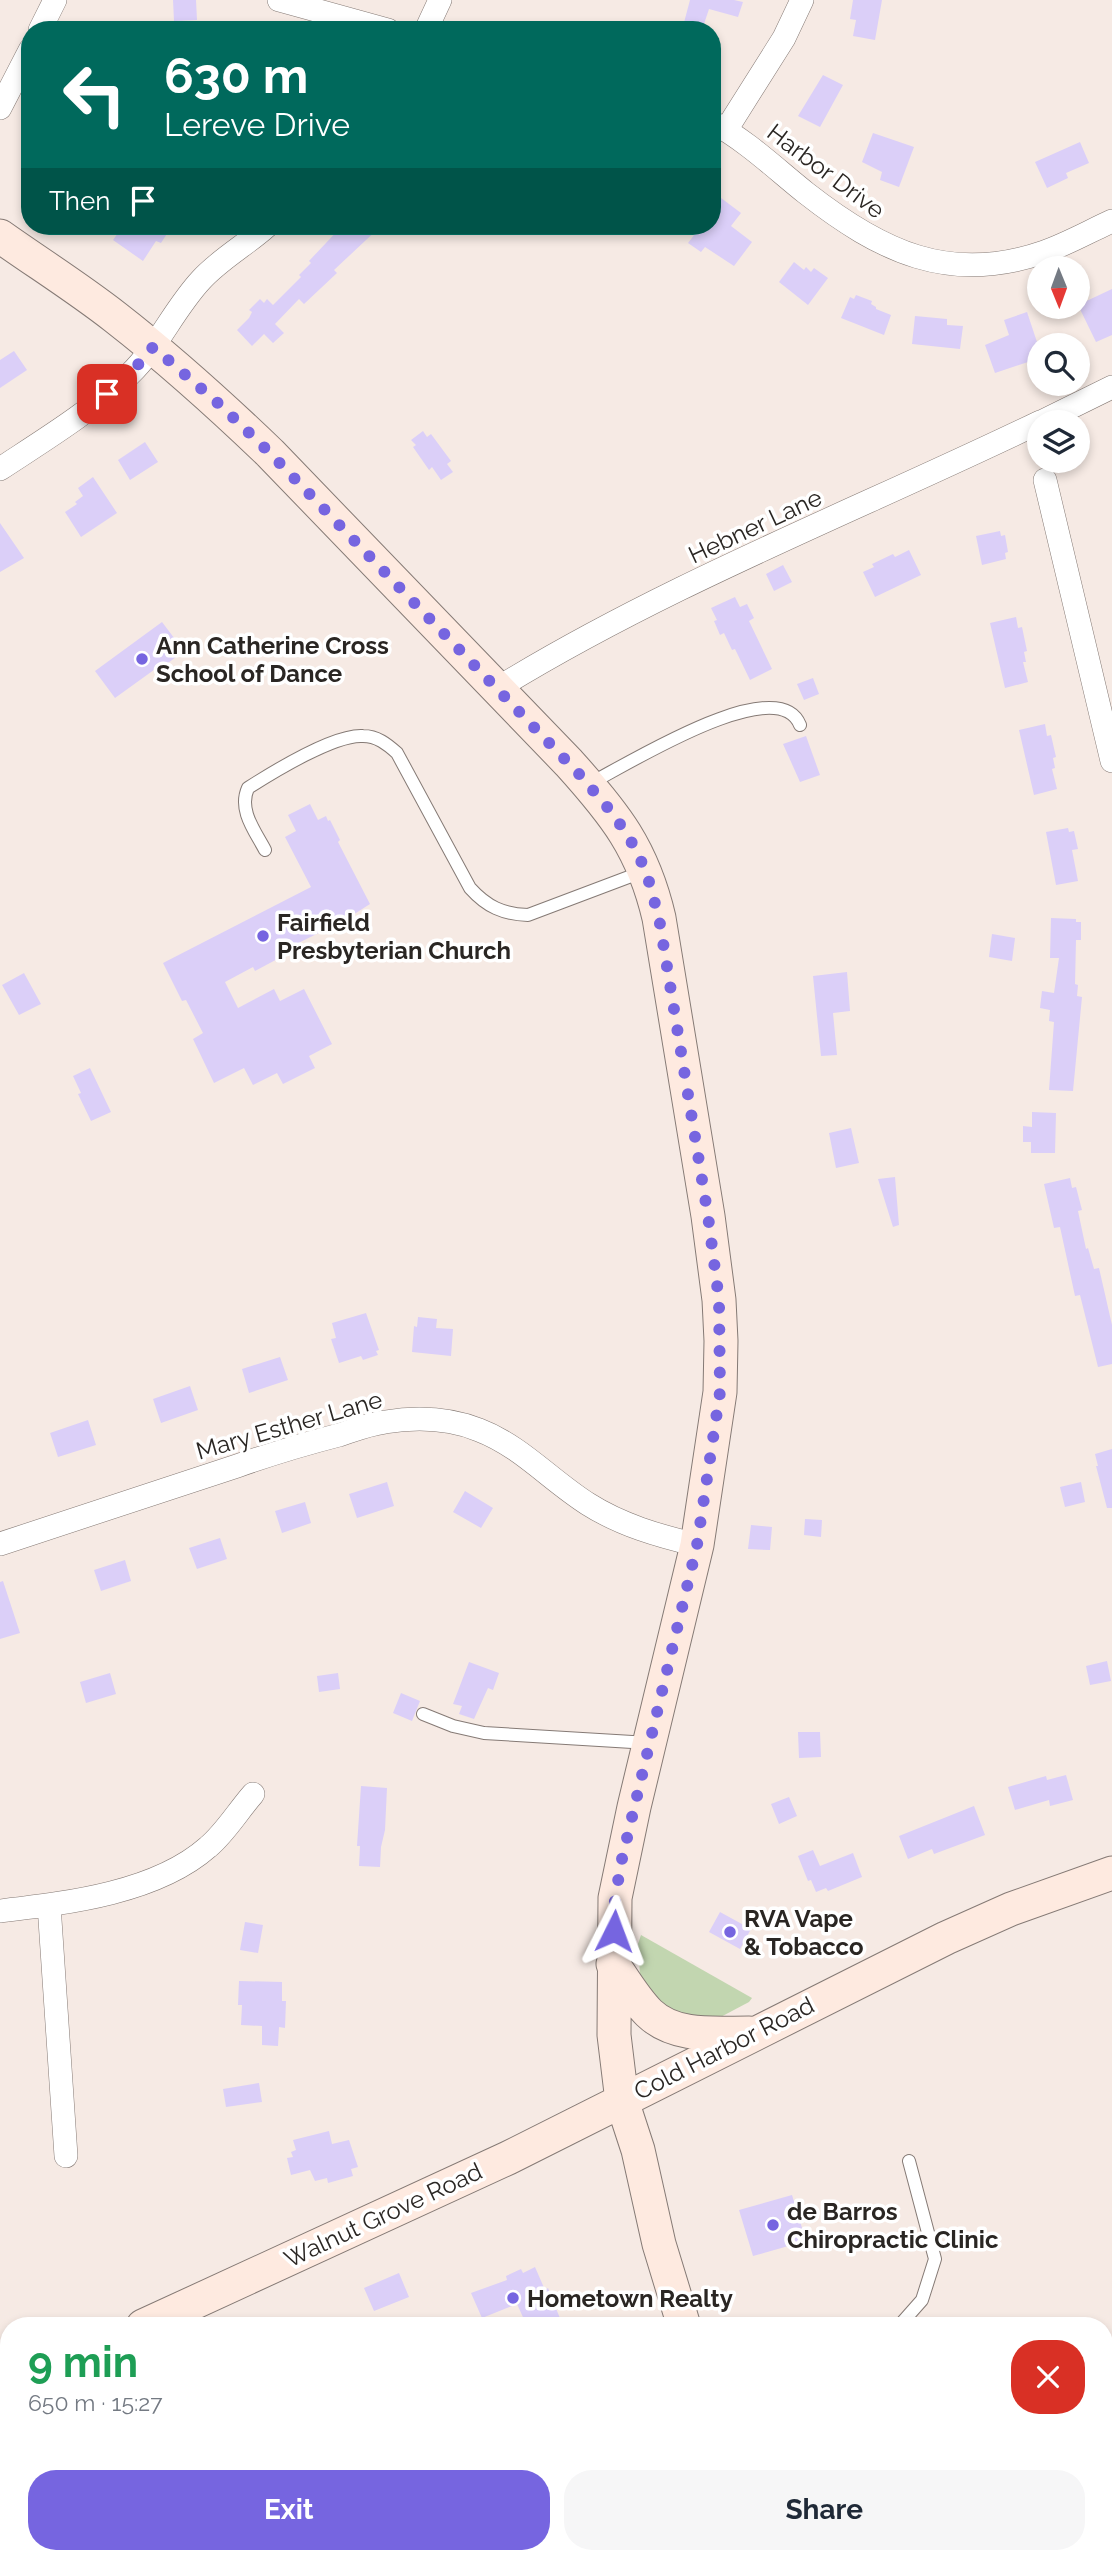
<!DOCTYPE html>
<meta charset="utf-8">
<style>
:root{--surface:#fff;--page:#f6f6f7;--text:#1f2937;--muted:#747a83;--accent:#7665e0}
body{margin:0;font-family:Raleway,sans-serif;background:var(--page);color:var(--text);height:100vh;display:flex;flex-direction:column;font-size:26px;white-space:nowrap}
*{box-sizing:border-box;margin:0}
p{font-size:23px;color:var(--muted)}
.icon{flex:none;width:38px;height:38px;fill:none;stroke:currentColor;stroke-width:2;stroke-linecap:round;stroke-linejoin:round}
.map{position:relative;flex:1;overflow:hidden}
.side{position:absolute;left:0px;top:2317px;width:1113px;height:247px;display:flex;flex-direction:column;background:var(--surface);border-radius:28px 28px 0 0;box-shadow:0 4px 10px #0003}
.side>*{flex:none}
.hud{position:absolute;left:21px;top:21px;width:700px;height:214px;border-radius:28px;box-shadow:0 4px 10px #0003;background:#00695c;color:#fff;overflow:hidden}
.needle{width:46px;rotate:179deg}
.buttons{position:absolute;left:1027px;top:256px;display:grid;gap:14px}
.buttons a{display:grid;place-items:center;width:63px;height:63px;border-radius:50%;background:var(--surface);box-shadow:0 4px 10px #0003;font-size:35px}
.pin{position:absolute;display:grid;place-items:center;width:60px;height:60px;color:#fff;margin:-30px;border-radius:14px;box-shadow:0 4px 10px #0006}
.me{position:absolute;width:77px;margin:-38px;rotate:3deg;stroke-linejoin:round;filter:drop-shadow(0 0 5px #0008)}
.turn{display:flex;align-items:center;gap:24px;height:147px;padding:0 28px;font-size:32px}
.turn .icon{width:91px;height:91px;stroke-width:2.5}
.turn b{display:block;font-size:49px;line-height:60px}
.then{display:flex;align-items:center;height:66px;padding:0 28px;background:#0003;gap:14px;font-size:26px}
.round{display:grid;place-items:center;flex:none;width:74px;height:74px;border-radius:28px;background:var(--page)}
.overview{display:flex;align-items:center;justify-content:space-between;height:119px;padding:0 28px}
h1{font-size:42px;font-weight:700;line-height:52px;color:#1e9e55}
.cta{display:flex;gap:14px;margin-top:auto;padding:14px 28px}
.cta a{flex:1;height:80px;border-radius:28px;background:var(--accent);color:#fff;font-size:28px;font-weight:700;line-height:80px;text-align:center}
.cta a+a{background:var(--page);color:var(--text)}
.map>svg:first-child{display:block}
.green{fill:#c2d6b0}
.building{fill:#dbcff8}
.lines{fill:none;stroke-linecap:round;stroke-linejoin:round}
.lane-casing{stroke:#857a75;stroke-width:14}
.street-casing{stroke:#857a75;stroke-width:24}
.secondary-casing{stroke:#857a75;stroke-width:35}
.lane{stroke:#fff;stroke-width:12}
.street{stroke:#fff;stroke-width:23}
.secondary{stroke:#feeae0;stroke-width:33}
.route{stroke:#7665e0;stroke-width:12;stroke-dasharray:0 21.6}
.poi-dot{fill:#7665e0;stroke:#fff;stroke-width:2.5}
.labels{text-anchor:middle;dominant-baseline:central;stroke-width:7;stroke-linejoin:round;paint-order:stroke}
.street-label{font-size:24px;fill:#2a2623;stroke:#fff}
.poi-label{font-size:24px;font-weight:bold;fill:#2a2623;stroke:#fff;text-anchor:start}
</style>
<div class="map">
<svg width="1112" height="2563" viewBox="0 0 1112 2563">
<rect width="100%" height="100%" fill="#f6eae4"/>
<!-- green -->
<path class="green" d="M641,1935L752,1998L749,2002L715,2020L690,2022L656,2005L640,1976L638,1944Z"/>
<!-- building -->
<path class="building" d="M173,0H196L197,20L174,21Z
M690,0H734L743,2L738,17L709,9L702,30H682Z
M853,0H882L875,40L853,36L856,20L850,19Z
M823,75L843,85L820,127L798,116Z
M873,133L914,147L899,187L880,180L882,172L862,162Z
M1080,142L1089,163L1066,173L1068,178L1047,188L1035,162Z
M721,198L741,213L731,226L752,242L734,266L705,247L701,252L688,243L701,226H712V210Z
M123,226H172L161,243L156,241L143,261L113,240Z
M342,226H381L334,270L337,273L304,304L299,299L275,324L284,333L273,343L264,334L252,346L237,330L249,318L252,312L249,310L260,299L264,303L267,299L273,305L301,277L299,275L311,263L309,261Z
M794,262L804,270L806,267L811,272L814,268L828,278L808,305L779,282Z
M1112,289V335L1096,342L1078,305Z
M856,295L872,301L871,304L876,307V309L891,315L884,335L841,318L850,297L854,299Z
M1027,312L1040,351V358L995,373L985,345L1009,335L1004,320Z
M915,316L947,319V325L963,326L960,349L912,344Z
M14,351L27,370L0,388V360Z
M423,431L427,437L431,434L451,461L447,464L453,472L441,480L432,467L429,470L413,447L416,445L411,440Z
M145,442L158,462L130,480L118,460Z
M93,477L117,513L81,537L65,512L77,504L75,502L83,496L78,488Z
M0,523L24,558L0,572Z
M1000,531L1001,536L1005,535L1008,552L1005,553L1006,559L982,565L976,536Z
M909,550L921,575L875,597L863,572L874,567L872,564L893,554L895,557Z
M783,565L792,582L774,591L766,574Z
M735,597L740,607L747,604L754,618L749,621L772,669L750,680L735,649L732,650L724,633L720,635L714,621L717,620L711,608Z
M1016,617L1018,628L1022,627L1027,651L1024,652L1026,662H1023L1028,682L1005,688L990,623Z
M162,622L184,651L160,669L158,667L115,698L95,671Z
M813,678L819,694L804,700L797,684Z
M1045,724L1047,736L1051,735L1056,757L1053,758L1055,768L1052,769L1057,789L1034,795L1019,730Z
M806,736L820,775L800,782L783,744Z
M310,804L318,820L326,816L328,821L330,820L340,840L338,842L370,904L345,920L280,952L283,956L255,971L253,967L225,982L238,1008L274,989L280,1001L304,989L332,1044L309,1056L315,1068L283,1084L277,1073L253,1085L244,1068L214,1083L193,1039L203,1033L186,1000L182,1001L163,963L311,887L285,837L296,831L288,815Z
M1068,828L1069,832L1074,831L1078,849L1072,850L1078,881L1056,885L1046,832Z
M1051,918L1076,919V922H1081V940H1076L1075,984L1078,985L1077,996L1082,997L1073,1091L1049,1090L1054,1022L1049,1021L1050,1010L1040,1008L1042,991L1054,993L1059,958H1050Z
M992,934L1015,938L1012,961L989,957Z
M847,972L850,1011L833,1013L837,1055L821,1056L813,976Z
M24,973L41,1004L19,1015L2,985Z
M90,1068L111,1112L91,1121L78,1094L81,1093L73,1076Z
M1032,1112L1056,1113L1055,1153H1031V1142H1023V1126L1032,1127Z
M851,1128L859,1163L836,1168L829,1133Z
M895,1177L899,1225L893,1227L878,1179Z
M1070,1178L1072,1188L1076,1187L1082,1210L1078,1211L1086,1249L1088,1248L1094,1269L1099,1268L1112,1325V1364L1098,1367L1080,1295L1075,1296L1060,1227L1054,1228L1044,1184Z
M366,1313L379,1350L376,1351L378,1355L363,1360L361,1356L339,1363L331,1339L336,1338L332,1323Z
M418,1317L437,1319L436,1328L453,1329L451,1356L412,1352L414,1326L417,1327Z
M280,1357L288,1380L249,1393L242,1369Z
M190,1386L198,1410L161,1423L153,1399Z
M88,1420L96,1445L58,1457L50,1433Z
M1112,1449V1508H1107L1096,1466H1098L1095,1454Z
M387,1482L394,1506L357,1518L349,1494Z
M1081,1482L1085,1502L1065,1507L1060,1487Z
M465,1491L493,1508L481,1528L453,1512Z
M305,1502L311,1523L282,1533L275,1511Z
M805,1519L822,1520L821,1537L804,1535Z
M751,1525L772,1527L770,1550L748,1549Z
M220,1538L227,1559L197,1569L189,1548Z
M125,1560L131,1581L101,1591L94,1570Z
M3,1581L20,1633L0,1639V1582Z
M1107,1661L1111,1681L1090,1685L1086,1666Z
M469,1662L499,1673L493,1690L488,1688L474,1719L459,1714L462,1706L453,1704Z
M110,1673L116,1694L86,1703L80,1682Z
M338,1673L340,1689L319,1692L317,1676Z
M401,1693L420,1701L412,1721L393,1713Z
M798,1732H820L821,1757L799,1758Z
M1066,1775L1073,1800L1050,1806L1049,1800L1015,1810L1008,1787L1046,1776L1047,1780Z
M361,1786L387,1788L385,1830L381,1847L380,1867L359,1866L360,1846H357Z
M789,1797L797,1816L779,1824L771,1804Z
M974,1806L985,1835L934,1854L932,1849L908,1859L899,1836Z
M813,1850L820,1866L853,1853L862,1877L828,1891L826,1888L816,1892L811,1880L808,1881L798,1856Z
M720,1912L751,1929L740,1949L709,1932Z
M245,1922L263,1925L258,1953L240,1950Z
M239,1981L282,1982V2001H286L285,2028L279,2027L278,2046L262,2045V2026L241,2025L242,2005H238Z
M259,2083L262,2102L226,2107L223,2089Z
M329,2131L332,2144L349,2140L358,2167L351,2169L353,2176L328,2183L327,2178L315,2181L310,2170L291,2175L287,2158L293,2157L291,2152L296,2150L293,2140Z
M792,2195L806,2241L753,2256L739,2210Z
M535,2267L545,2290L548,2288L563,2326H527L517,2304L482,2318L471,2293L507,2280L506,2276L521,2269L523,2273Z
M399,2273L409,2297L374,2311L364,2288Z"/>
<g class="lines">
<defs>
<path id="lane" d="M589,784C623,767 778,669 800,725
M265,850C255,831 238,810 248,788C273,772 335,734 363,736C377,736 387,744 397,753L470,888C487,907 503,914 528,915L642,872
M423,1714L453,1726L484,1733L649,1743
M899,2326L922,2300L935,2259L909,2161
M851,2563L861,2555"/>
<path id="street" d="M279,0L388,30
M40,30L55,0
M426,30L440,0
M0,108L30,50
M712,122C747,141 776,169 806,193C880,251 949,285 1044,252C1067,244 1090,231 1112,221
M726,130L784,38L802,0
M1041,422L1112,387
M0,469C44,440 92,411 130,374C158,347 174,309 201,280C220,259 246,245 267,226
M1045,480L1112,761
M498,688C669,583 858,510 1040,422
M0,1544C79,1518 158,1492 237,1466C271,1454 304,1444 339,1435C354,1430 369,1424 385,1422C416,1417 449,1418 479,1430C521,1446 550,1480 588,1504C621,1525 659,1536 697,1545
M49,1905L66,2156
M0,1911C67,1903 156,1893 208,1847C225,1833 238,1811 253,1794
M96,2555L99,2563"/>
<path id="secondary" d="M0,236C38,263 78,288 115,317C169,359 220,405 270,453L569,763C615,814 643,849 659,918L708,1216L719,1300L721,1341L720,1392L697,1545L634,1807L615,1898L614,2035L622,2101L638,2150L659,2244L684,2326
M613,1964C624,1980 635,1999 649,2013C675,2038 715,2033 749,2033
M143,2326L508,2158L946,1938L1011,1909L1112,1873
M0,2401L9,2395
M796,2555L801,2563"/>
</defs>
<!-- lane casing -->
<use href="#lane" class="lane-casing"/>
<!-- street casing -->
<use href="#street" class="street-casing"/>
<!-- secondary casing -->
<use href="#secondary" class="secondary-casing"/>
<!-- lane -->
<use href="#lane" class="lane"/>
<!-- street -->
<use href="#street" class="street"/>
<!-- secondary -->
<use href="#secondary" class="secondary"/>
</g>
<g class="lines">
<!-- route -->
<path class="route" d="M107,394L131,373L153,347L219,404L270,453L579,774L614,815L632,843L646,871L659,918L708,1216L719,1300L720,1392L697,1545L622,1859L615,1898L614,1931"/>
</g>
<!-- markers -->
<g class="poi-dot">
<circle cx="142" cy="659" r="7"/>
<circle cx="263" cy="936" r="7"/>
<circle cx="730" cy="1932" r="7"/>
<circle cx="773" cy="2225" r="7"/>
<circle cx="513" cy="2298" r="7"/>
</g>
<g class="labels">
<!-- street labels -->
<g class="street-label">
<text transform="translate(826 171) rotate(37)">Harbor Drive</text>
<text transform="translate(755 526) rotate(-25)">Hebner Lane</text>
<text transform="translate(289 1425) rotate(-16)">Mary Esther Lane</text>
<text transform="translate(724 2048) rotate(-27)">Cold Harbor Road</text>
<text transform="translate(383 2215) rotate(-25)">Walnut Grove Road</text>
</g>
<!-- poi labels -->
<g class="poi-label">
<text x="156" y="645">Ann Catherine Cross<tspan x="156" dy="28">School of Dance</tspan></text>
<text x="277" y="922">Fairfield<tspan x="277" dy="28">Presbyterian Church</tspan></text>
<text x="744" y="1918">RVA Vape<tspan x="744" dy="28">&amp; Tobacco</tspan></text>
<text x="787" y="2211">de Barros<tspan x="787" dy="28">Chiropractic Clinic</tspan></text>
<text x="527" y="2298">Hometown Realty</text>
</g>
</g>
</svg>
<div class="buttons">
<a><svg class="needle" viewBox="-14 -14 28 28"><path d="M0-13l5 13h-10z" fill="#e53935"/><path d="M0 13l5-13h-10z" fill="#747a83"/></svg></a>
<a><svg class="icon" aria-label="search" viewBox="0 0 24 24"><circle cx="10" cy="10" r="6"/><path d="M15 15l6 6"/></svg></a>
<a><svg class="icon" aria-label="layers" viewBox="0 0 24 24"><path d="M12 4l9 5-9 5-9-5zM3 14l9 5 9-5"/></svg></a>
</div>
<div class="pin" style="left:107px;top:394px;background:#d93025"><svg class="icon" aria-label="arrive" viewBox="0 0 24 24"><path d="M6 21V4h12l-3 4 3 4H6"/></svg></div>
<svg class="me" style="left:614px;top:1931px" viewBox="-20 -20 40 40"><path d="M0-17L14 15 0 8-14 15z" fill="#7665e0" stroke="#fff" stroke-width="4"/></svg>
<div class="hud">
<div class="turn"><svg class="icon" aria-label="left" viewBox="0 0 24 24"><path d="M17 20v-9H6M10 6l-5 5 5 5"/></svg><div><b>630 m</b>Lereve Drive</div></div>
<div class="then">Then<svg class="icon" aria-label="arrive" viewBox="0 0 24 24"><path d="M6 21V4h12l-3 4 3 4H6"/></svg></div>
</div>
<section class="side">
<div class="overview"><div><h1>9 min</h1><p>650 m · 15:27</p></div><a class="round" style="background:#d93025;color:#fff"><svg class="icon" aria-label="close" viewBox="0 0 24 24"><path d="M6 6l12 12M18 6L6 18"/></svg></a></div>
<div class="cta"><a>Exit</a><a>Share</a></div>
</section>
</div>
